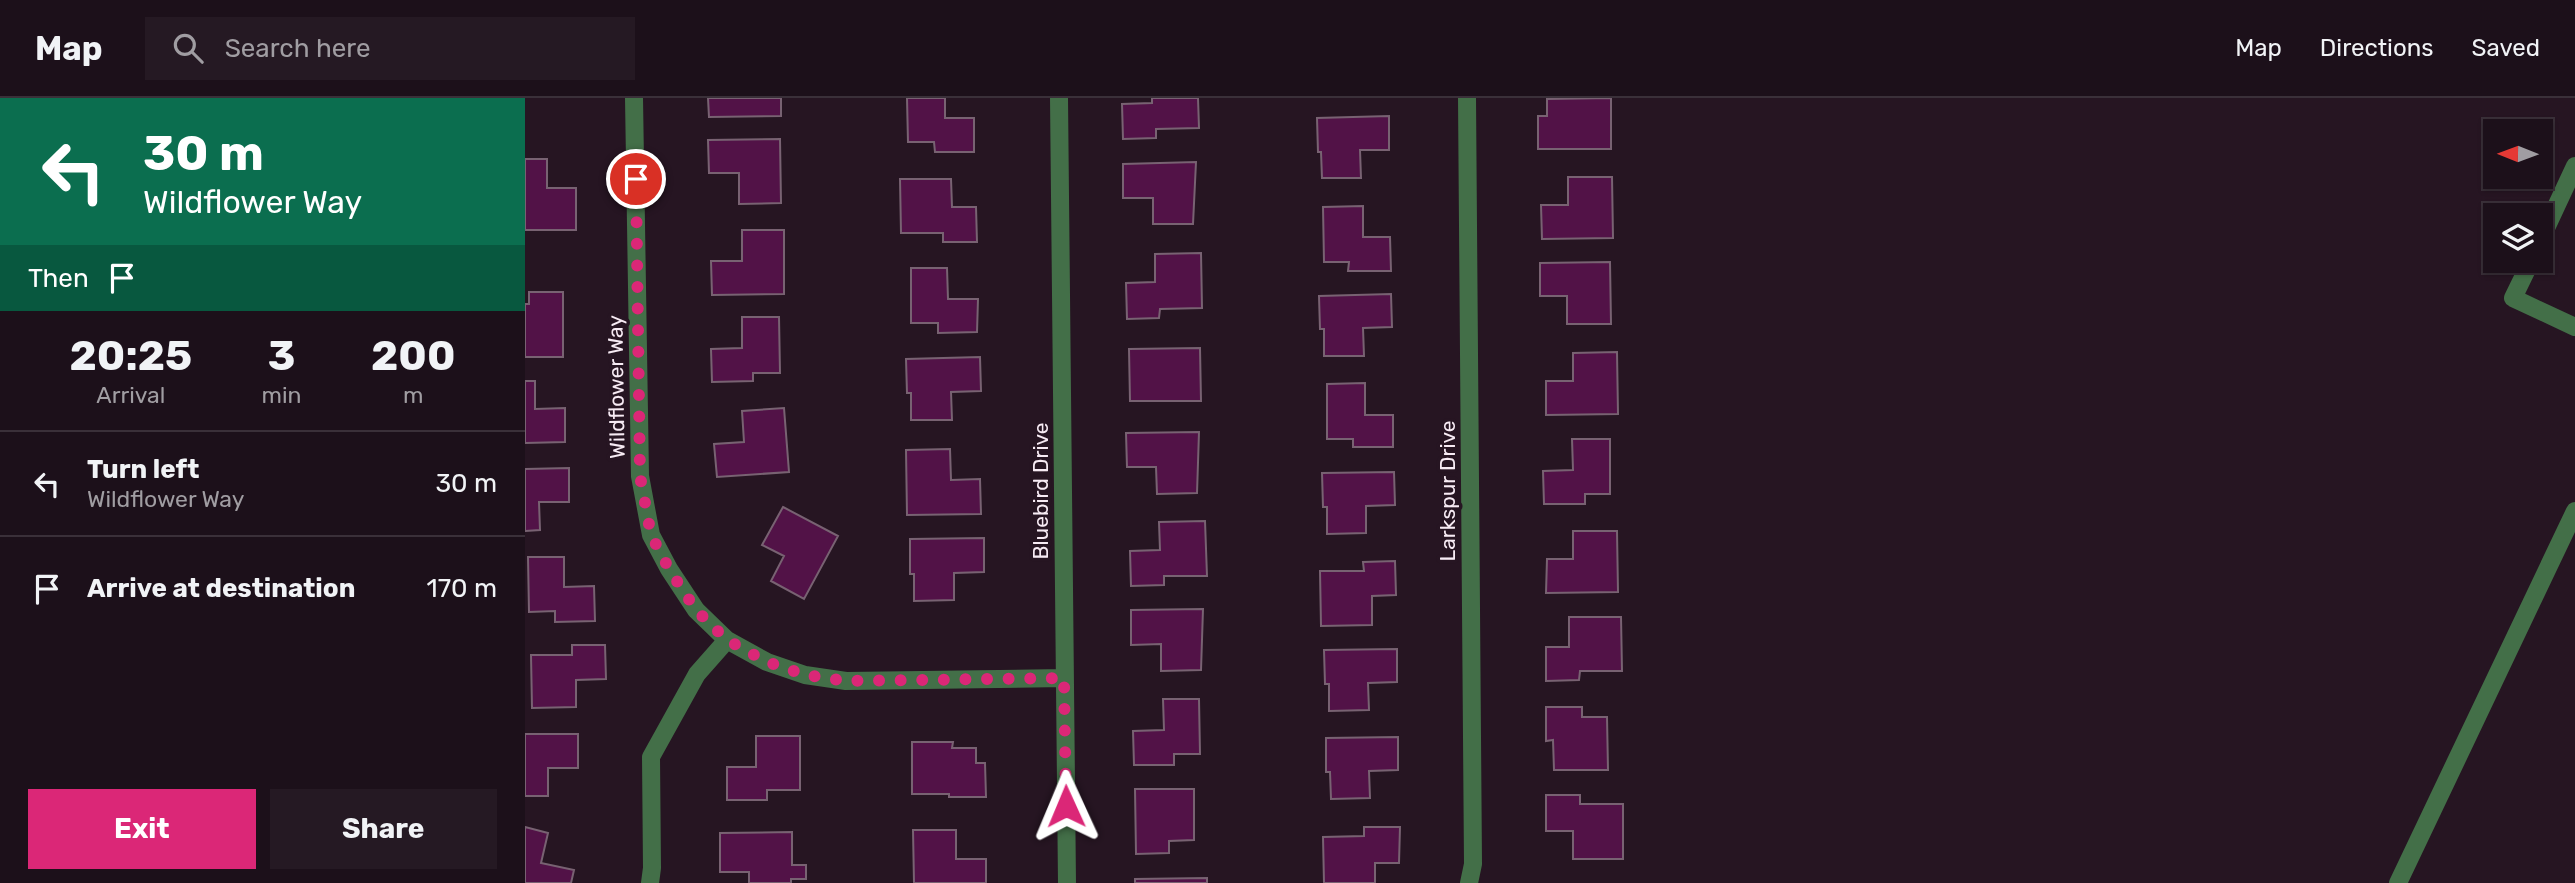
<!DOCTYPE html>
<style>
:root{--surface:#1c101a;--page:#251923;--text:#f1f3f6;--muted:#a09da2;--line:#3a3039;--accent:#db2777}
body{margin:0;font-family:Rubik,sans-serif;background:var(--page);color:var(--text);height:100vh;display:flex;flex-direction:column;font-size:26px;white-space:nowrap}
*{box-sizing:border-box;margin:0}
p{font-size:23px;color:var(--muted)}
.icon{flex:none;width:38px;height:38px;fill:none;stroke:currentColor;stroke-width:2;stroke-linecap:round;stroke-linejoin:round}
.map{position:relative;flex:1;overflow:hidden}
.drawer{display:flex;flex-direction:column;background:var(--surface);width:525px}
.drawer>*{flex:none}
.guide{background:#0b6e4f;color:#fff;overflow:hidden}
.needle{width:46px;rotate:271deg}
.fabs{position:absolute;left:1958px;top:21px;display:grid;gap:14px}
.fabs a{display:grid;place-items:center;width:70px;height:70px;border-radius:0px;background:var(--surface);box-shadow:0 2px 5px #0004,0 0 0 2px var(--line);font-size:35px}
.pin{position:absolute;display:grid;place-items:center;width:60px;height:60px;color:#fff;margin:-30px;border:4px solid #fff;border-radius:50%;box-shadow:0 2px 7px #0007}
.me{position:absolute;width:77px;margin:-38px;rotate:359deg;stroke-linejoin:round;filter:drop-shadow(0 0 5px #0008)}
.turn{display:flex;align-items:center;gap:24px;height:147px;padding:0 28px;font-size:32px}
.turn .icon{width:91px;height:91px;stroke-width:2.5}
.turn b{display:block;font-size:49px;line-height:60px}
.then{display:flex;align-items:center;height:66px;padding:0 28px;background:#0003;gap:14px;font-size:26px}
.eta{display:flex;justify-content:space-evenly;align-items:center;height:119px;text-align:center}
.eta b{font-size:42px;font-weight:700;line-height:49px}
.button{display:flex;gap:14px;margin-top:auto;padding:14px 28px}
.button a{flex:1;height:80px;border-radius:0px;background:var(--accent);color:#fff;font-size:28px;font-weight:700;line-height:80px;text-align:center}
.button a+a{background:var(--page);color:var(--text)}
ul{padding:0;list-style:none}
li{display:flex;align-items:center;gap:21px;height:105px;padding:0 28px;border-top:2px solid var(--line)}
li div{flex:1}
li b{display:block;font-size:26px}
li em{font-style:normal}
header{display:flex;align-items:center;gap:42px;box-sizing:border-box;height:98px;padding:0 35px;background:var(--surface);border-bottom:2px solid var(--line)}
header strong{font-size:33px}
nav{display:flex;gap:38px;margin-inline-start:auto;font-size:24px}
.search{width:490px;height:63px;background:var(--page);display:flex;align-items:center;gap:18px;box-sizing:border-box;padding:0 24px;border-radius:0px;color:var(--muted);font-size:26px}
main{display:flex;flex:1;min-height:0}
.map>svg:first-child{display:block}
.building{fill:#521247;stroke:#786272;stroke-width:2}
.lines{fill:none;stroke-linecap:round;stroke-linejoin:round}
.minor{stroke:#436f48;stroke-width:18}
.route{stroke:#db2777;stroke-width:12;stroke-dasharray:0 21.6}
.labels{text-anchor:middle;dominant-baseline:central;stroke-width:7;stroke-linejoin:round;paint-order:stroke}
.street-label{font-size:21px;fill:#f7ebf4;stroke:#261522}
</style>
<header>
<strong>Map</strong>
<div class="search"><svg class="icon" aria-label="search" viewBox="0 0 24 24"><circle cx="10" cy="10" r="6"/><path d="M15 15l6 6"/></svg>Search here</div>
<nav><a>Map</a><a>Directions</a><a>Saved</a></nav>
</header>
<main>
<section class="drawer">
<div class="guide">
<div class="turn"><svg class="icon" aria-label="left" viewBox="0 0 24 24"><path d="M17 20v-9H6M10 6l-5 5 5 5"/></svg><div><b>30 m</b>Wildflower Way</div></div>
<div class="then">Then<svg class="icon" aria-label="arrive" viewBox="0 0 24 24"><path d="M6 21V4h12l-3 4 3 4H6"/></svg></div>
</div>
<div class="eta">
<div><b>20:25</b><p>Arrival</p></div>
<div><b>3</b><p>min</p></div>
<div><b>200</b><p>m</p></div>
</div>
<ul>
<li><svg class="icon" aria-label="left" viewBox="0 0 24 24"><path d="M17 20v-9H6M10 6l-5 5 5 5"/></svg><div><b>Turn left</b><p>Wildflower Way</p></div><em>30 m</em></li>
<li><svg class="icon" aria-label="arrive" viewBox="0 0 24 24"><path d="M6 21V4h12l-3 4 3 4H6"/></svg><div><b>Arrive at destination</b></div><em>170 m</em></li>
</ul>
<div class="button"><a>Exit</a><a>Share</a></div>
</section>
<div class="map">
<svg width="2050" height="785" viewBox="0 0 2050 785">
<rect width="100%" height="100%" fill="#261522"/>
<!-- building -->
<path class="building" d="M183,0H256V18L184,19Z
M382,0H420V20H449V54H410L409,44H383Z
M627,0H673L674,30L631,31V40L598,41L597,6L627,5Z
M1086,0V51H1013V18H1022V1Z
M864,18V52H835L836,80H797L796,54H793L792,20Z
M255,41L256,105L214,106V75H184L183,42Z
M0,61H22V90H51V132H0Z
M671,64L668,126H628V100H598V66Z
M1043,79H1087L1088,140L1017,141L1016,107H1043Z
M375,81H426L427,109H451L452,144H418V135H376Z
M838,108V139H865L866,173H823L824,164H799L798,109Z
M217,132H259V196L187,197L186,163H217Z
M676,155L677,210L635,211L634,220L602,221L601,185L630,184V156Z
M1085,164L1086,226H1042V198H1015V165Z
M386,170H422L423,201H453L452,234L413,235V225H386Z
M4,194H38V259H0V206H4Z
M866,196L867,229L838,230L839,258H799V231H795L794,198Z
M217,219H254L255,275H228V283L187,284L186,251L217,250Z
M675,250L676,303H605L604,251Z
M1092,254L1093,316L1021,317V283H1048V255Z
M455,259L456,293L426,294L427,322H386V295H382L381,261Z
M0,283H10V311L40,310V344L0,345Z
M840,285V317H868V349H828V341H802V286Z
M259,310L264,374L192,379L189,346L219,344L217,313Z
M674,334L672,395L632,396L631,369H602L601,335Z
M1047,341H1085V396H1060V406H1019L1018,373L1048,372Z
M425,351L426,382L455,381L456,416L382,417L381,352Z
M44,370V404H14L15,432L0,433V371Z
M869,374L870,407L841,408V435L802,436V409H798L797,375Z
M258,409L313,438L279,501L246,483L259,458L237,447Z
M680,423L682,478H639V487L606,488L605,453L635,452L634,424Z
M1048,433H1092L1093,494L1021,495L1022,461H1048Z
M459,440V474L429,475V502L389,503V476H385V441Z
M3,459H39V489L69,488L70,523L30,524V513L4,514Z
M870,463L871,497L847,498V527L796,528L795,473H839L838,464Z
M678,511L676,572L636,573V546L606,547V512Z
M1044,519H1096L1097,573H1055L1054,582L1021,583V549H1044Z
M47,547H80L81,581L51,582V609L7,610L6,557H47Z
M872,551V584L843,585L844,612L804,613V586H800L799,552Z
M638,601H674L675,656H649V667H609L608,633L639,632Z
M1021,609H1057V619H1082L1083,672H1029L1028,642L1021,643Z
M0,636H53V670H23V698H0Z
M231,638H275V692H242V702H202V669H231Z
M873,639V672L844,673L845,700L806,701L805,674H801V640Z
M387,644H428L427,650H451V665H460L461,699H424V696H387Z
M610,691H669V742L644,743V755L611,756Z
M1021,697H1055V706H1098V761H1048V733H1021Z
M0,729L23,735L16,765L49,772L46,785H0Z
M839,729H875L874,765H850V785H799L798,739L839,738Z
M388,732H431V761H461V785H389Z
M267,734V767H281V781H266V785H224V774H195V735Z
M682,780V785H610V781Z"/>
<g class="lines">
<!-- minor -->
<path class="minor" d="M109,0L115,378L126,437L144,471L171,512L202,542L242,564L280,577L321,583L539,580
M534,0L542,785
M942,0L948,766L944,785
M2016,141L2050,68
M2006,163L1988,200L2050,229
M125,785L127,770L126,659L172,576L202,542
M1873,785L2050,413"/>
</g>
<g class="lines">
<!-- route -->
<path class="route" d="M111,81L115,378L126,437L144,471L171,512L202,542L242,564L281,577L321,583L539,580L541,708"/>
</g>
<g class="labels">
<!-- street labels -->
<g class="street-label">
<text transform="translate(91 289) rotate(-91)">Wildflower Way</text>
<text transform="translate(515 393) rotate(-90)">Bluebird Drive</text>
<text transform="translate(922 393) rotate(-90)">Larkspur Drive</text>
</g>
</g>
</svg>
<div class="fabs">
<a><svg class="needle" viewBox="-14 -14 28 28"><path d="M0-13l5 13h-10z" fill="#e53935"/><path d="M0 13l5-13h-10z" fill="#a09da2"/></svg></a>
<a><svg class="icon" aria-label="layers" viewBox="0 0 24 24"><path d="M12 4l9 5-9 5-9-5zM3 14l9 5 9-5"/></svg></a>
</div>
<div class="pin" style="left:111px;top:81px;background:#d93025"><svg class="icon" aria-label="arrive" viewBox="0 0 24 24"><path d="M6 21V4h12l-3 4 3 4H6"/></svg></div>
<svg class="me" style="left:541px;top:708px" viewBox="-20 -20 40 40"><path d="M0-17L14 15 0 8-14 15z" fill="#db2777" stroke="#fff" stroke-width="4"/></svg>
</div>
</main>
